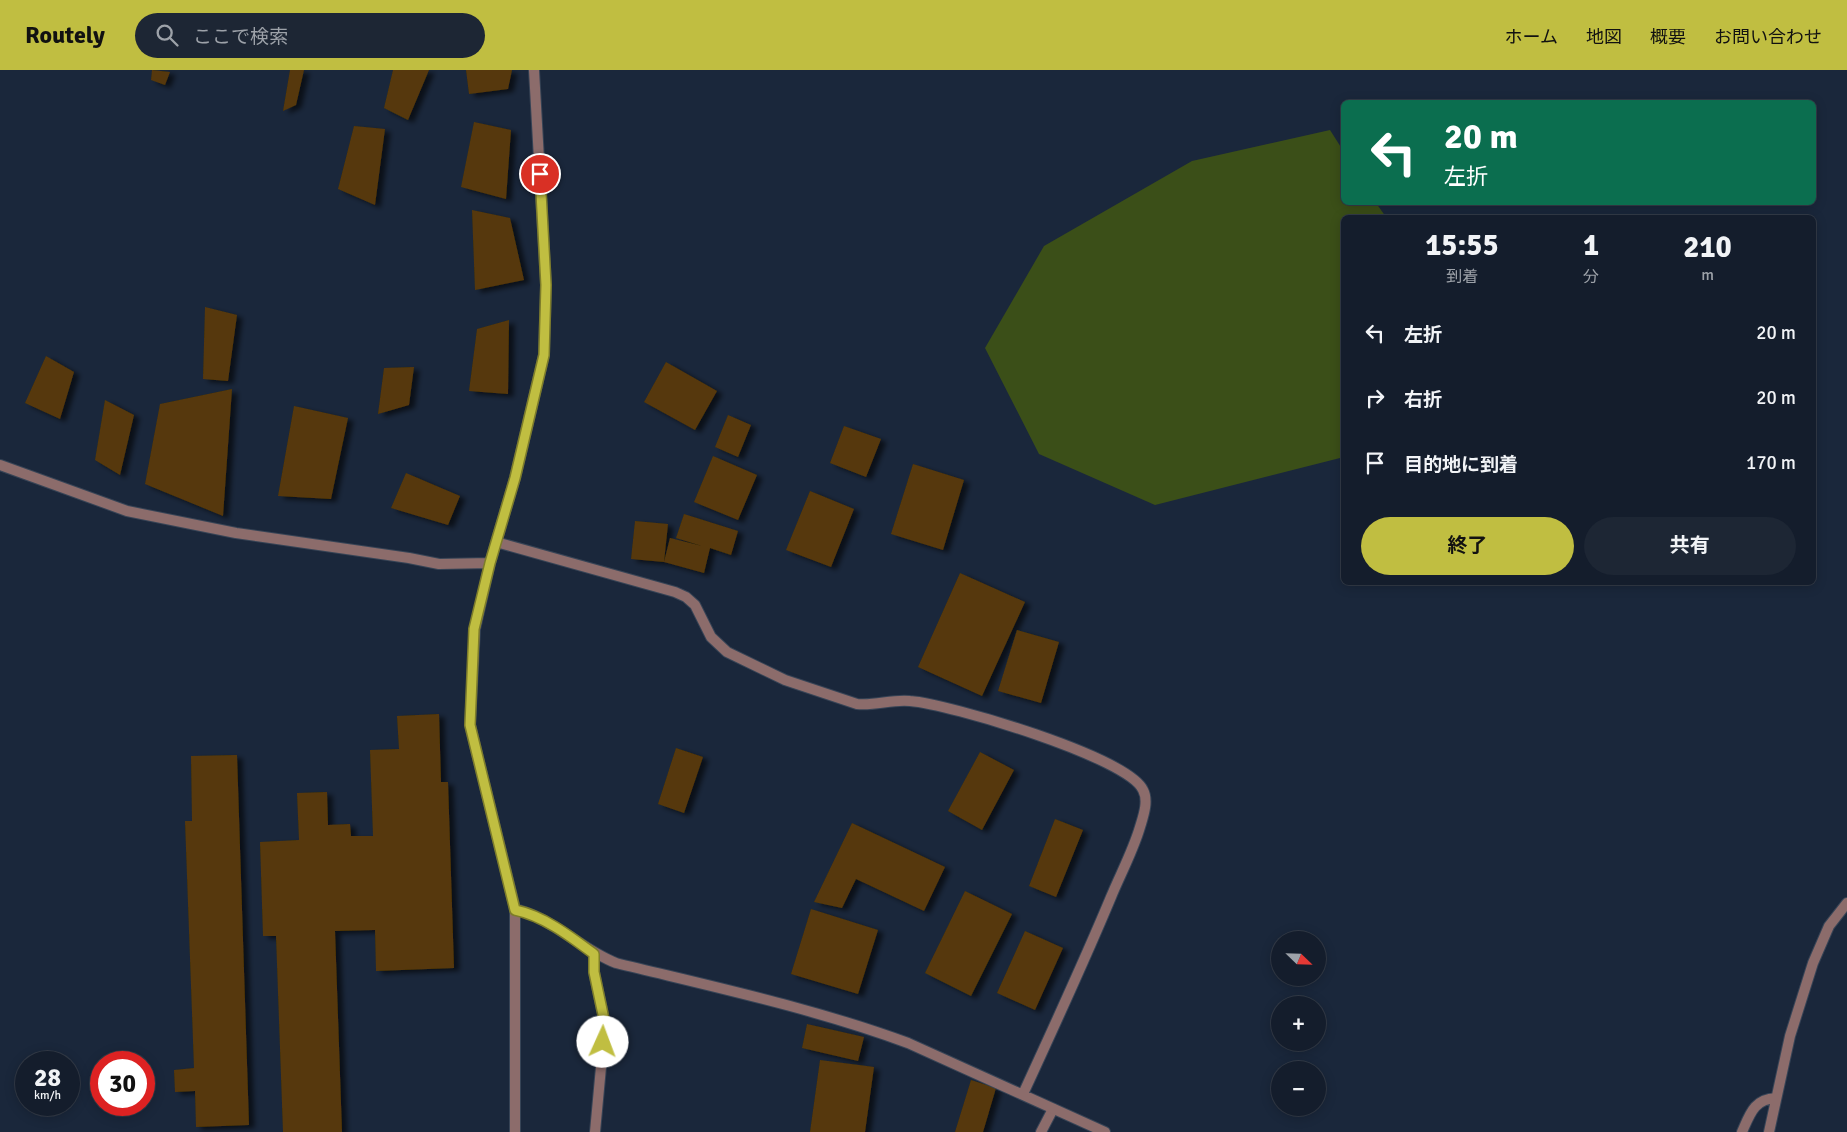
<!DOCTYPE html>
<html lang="ja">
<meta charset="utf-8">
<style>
:root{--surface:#141d2c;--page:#1d2634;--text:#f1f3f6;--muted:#9da2a9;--line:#333b48;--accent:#c0be41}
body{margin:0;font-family:Signika,"Noto Sans JP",sans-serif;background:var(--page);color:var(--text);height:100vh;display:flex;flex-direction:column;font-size:19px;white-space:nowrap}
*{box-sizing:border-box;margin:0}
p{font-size:16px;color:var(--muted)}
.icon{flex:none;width:28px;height:28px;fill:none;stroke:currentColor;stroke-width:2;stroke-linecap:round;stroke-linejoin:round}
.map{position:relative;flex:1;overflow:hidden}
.details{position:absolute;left:1341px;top:145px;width:475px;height:370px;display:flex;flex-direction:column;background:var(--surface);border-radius:8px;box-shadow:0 2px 12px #0003,0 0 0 1px var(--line)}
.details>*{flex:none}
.hud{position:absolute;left:1341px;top:30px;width:475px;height:105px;border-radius:8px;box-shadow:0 2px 12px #0003,0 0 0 1px var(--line);background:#0b6e4f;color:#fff;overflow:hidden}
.needle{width:32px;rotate:113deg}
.buttons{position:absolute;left:1271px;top:861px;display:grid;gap:10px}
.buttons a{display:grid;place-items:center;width:55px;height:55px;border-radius:50%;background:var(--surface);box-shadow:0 2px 12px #0003,0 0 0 1px var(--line);font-size:25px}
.speed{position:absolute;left:15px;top:981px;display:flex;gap:10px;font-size:25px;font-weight:700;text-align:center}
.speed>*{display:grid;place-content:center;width:65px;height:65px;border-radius:50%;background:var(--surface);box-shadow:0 2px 12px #0003,0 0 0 1px var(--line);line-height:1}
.speed small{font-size:12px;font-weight:400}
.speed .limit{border:8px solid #d22;background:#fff;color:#111}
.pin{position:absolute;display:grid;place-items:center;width:42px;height:42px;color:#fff;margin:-21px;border:2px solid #fff;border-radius:50%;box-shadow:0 1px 5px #0007}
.me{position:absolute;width:55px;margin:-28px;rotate:2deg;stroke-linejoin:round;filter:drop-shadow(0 0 4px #0008)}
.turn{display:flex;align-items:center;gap:18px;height:105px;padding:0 20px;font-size:22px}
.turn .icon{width:65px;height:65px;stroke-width:2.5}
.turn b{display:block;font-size:35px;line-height:42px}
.eta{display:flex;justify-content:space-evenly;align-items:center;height:85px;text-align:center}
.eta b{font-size:30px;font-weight:700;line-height:35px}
.action{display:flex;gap:10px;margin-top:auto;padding:10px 20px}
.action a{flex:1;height:58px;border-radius:30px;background:var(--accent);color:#111;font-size:20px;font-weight:700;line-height:58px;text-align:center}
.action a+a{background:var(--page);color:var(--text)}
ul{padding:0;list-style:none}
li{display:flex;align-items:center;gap:15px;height:65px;padding:0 20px}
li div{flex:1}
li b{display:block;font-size:19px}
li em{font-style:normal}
header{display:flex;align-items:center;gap:30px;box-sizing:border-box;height:70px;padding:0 25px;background:var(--accent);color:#111}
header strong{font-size:24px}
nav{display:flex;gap:28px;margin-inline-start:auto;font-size:18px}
.search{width:350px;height:45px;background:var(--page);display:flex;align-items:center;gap:12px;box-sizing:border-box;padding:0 18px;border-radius:28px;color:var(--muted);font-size:19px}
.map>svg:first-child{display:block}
.green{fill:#3b4f18}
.building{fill:#563808;filter:url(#shadow)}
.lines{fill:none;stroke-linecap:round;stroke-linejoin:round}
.service-casing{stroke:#374456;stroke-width:12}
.minor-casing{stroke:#374456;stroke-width:12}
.service{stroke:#8c6c6b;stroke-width:10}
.minor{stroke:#8c6c6b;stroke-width:10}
.route-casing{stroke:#7d7c2a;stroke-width:12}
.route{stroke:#c0be41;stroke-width:9}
</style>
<header>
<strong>Routely</strong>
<div class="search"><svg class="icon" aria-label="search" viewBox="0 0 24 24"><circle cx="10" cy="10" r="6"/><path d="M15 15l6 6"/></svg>ここで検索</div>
<nav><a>ホーム</a><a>地図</a><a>概要</a><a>お問い合わせ</a></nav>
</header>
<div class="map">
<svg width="1847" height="1062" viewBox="0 0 1847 1062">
<defs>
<filter id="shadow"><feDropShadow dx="5.5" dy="3" stdDeviation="2.5" flood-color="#0009"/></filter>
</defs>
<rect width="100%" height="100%" fill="#1a273b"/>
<!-- green -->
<path class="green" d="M1330,60L1344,82V132L1376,133L1386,147L1344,148V387L1155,435L1039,384L985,278L1044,176L1192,91Z"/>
<!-- building -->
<path class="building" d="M152,0L170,2L165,15L151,10Z
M290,0H304L296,35L283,41Z
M393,0H429L408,50L384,38Z
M466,0H512L508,19L469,24Z
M474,52L511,60L506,129L461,117Z
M354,56L385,59L375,135L338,119Z
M472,140L510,148L524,210L475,220Z
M205,237L237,245L228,311L203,309Z
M509,250L508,324L469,321L477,259Z
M46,286L74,302L60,349L25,333Z
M666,292L717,321L695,360L644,332Z
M414,297L409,335L378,344L384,298Z
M232,319L223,446L145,414L160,334Z
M105,330L134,345L120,405L95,390Z
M294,336L348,348L331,429L278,426Z
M728,345L751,355L738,387L715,377Z
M844,356L881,369L866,407L830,393Z
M713,386L757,405L738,450L694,432Z
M913,394L964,410L943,480L891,464Z
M406,403L460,426L448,455L391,438Z
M810,421L854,439L831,497L786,480Z
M684,444L738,461L731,485L710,478L704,503L664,492L631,489L635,451L668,454L664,492L670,468L702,476L676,468Z
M960,503L1025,532L982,626L918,597Z
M1017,560L1059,572L1041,633L998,621Z
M439,644L441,712H448L454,898L376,901L375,860L335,861L342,1062H283L276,866H263L260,772L299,770L297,723L327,722L328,755L350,754L351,766H373L370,680L399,679L397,646Z
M676,678L703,687L684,743L658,734Z
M980,682L1014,700L982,760L948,741Z
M237,685L249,1055L196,1057L195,1021L175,1022L174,1000L194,998L185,751H192L191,686Z
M1055,749L1083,760L1056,827L1029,816Z
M852,753L945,797L924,841L856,809L842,838L814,832Z
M965,821L1012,844L971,926L925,903Z
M811,839L878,860L858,924L791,904Z
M1025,861L1063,878L1035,940L997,923Z
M807,954L864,967L858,991L802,978Z
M820,990L874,997L865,1062H810Z
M971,1010L996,1018L983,1062H955Z"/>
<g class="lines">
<defs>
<path id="service" d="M1041,1062L1053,1039"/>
<path id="minor" d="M0,395L127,441L236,463L409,488L439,494L490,493
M496,472L675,522L686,527L695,535L711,567L727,582L785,610L857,634C875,636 892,629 910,631C949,634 1128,687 1143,720C1149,731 1143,747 1140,757C1133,781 1120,805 1111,827C1083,894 1053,959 1023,1024
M515,839C553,848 580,879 616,893C714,917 813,938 908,973L1105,1062
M594,884V902L605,954L595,1062
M515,1062V839L470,655L475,559L490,493L515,408L544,285L546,215L534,0
M1742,1062C1750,1044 1754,1029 1776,1028
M1769,1062L1790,966L1813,893L1829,856L1847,833"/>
</defs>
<!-- service casing -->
<use href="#service" class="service-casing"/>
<!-- minor casing -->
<use href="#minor" class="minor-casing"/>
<!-- service -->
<use href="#service" class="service"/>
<!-- minor -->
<use href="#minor" class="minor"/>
</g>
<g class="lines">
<defs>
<path id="route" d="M540,104L546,215L544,285L515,408L490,493L474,559L470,655L515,840C544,846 570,866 594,884V902L605,954L603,972"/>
</defs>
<!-- route casing -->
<use href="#route" class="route-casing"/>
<!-- route -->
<use href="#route" class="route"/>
</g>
</svg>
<div class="buttons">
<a><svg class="needle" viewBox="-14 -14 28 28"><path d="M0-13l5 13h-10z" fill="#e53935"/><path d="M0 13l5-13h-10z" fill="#9da2a9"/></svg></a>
<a>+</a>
<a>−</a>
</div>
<div class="speed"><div>28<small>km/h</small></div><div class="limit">30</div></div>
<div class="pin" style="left:540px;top:104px;background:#d93025"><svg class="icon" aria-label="arrive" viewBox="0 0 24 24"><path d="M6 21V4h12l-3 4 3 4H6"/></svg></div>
<svg class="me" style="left:603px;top:972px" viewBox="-20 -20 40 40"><circle r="19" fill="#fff"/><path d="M0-13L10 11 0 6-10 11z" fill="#c0be41"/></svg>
<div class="hud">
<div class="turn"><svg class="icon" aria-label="left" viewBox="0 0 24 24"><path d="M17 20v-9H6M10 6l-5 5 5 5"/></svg><div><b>20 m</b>左折</div></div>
</div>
<section class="details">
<div class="eta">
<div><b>15:55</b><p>到着</p></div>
<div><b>1</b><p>分</p></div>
<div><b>210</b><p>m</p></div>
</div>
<ul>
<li><svg class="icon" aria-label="left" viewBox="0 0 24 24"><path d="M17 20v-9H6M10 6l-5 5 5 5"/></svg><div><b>左折</b></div><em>20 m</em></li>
<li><svg class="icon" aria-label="right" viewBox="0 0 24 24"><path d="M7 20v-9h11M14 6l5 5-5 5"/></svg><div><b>右折</b></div><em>20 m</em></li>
<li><svg class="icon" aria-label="arrive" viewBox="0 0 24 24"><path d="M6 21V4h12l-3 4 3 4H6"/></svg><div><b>目的地に到着</b></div><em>170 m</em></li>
</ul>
<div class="action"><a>終了</a><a>共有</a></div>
</section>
</div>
